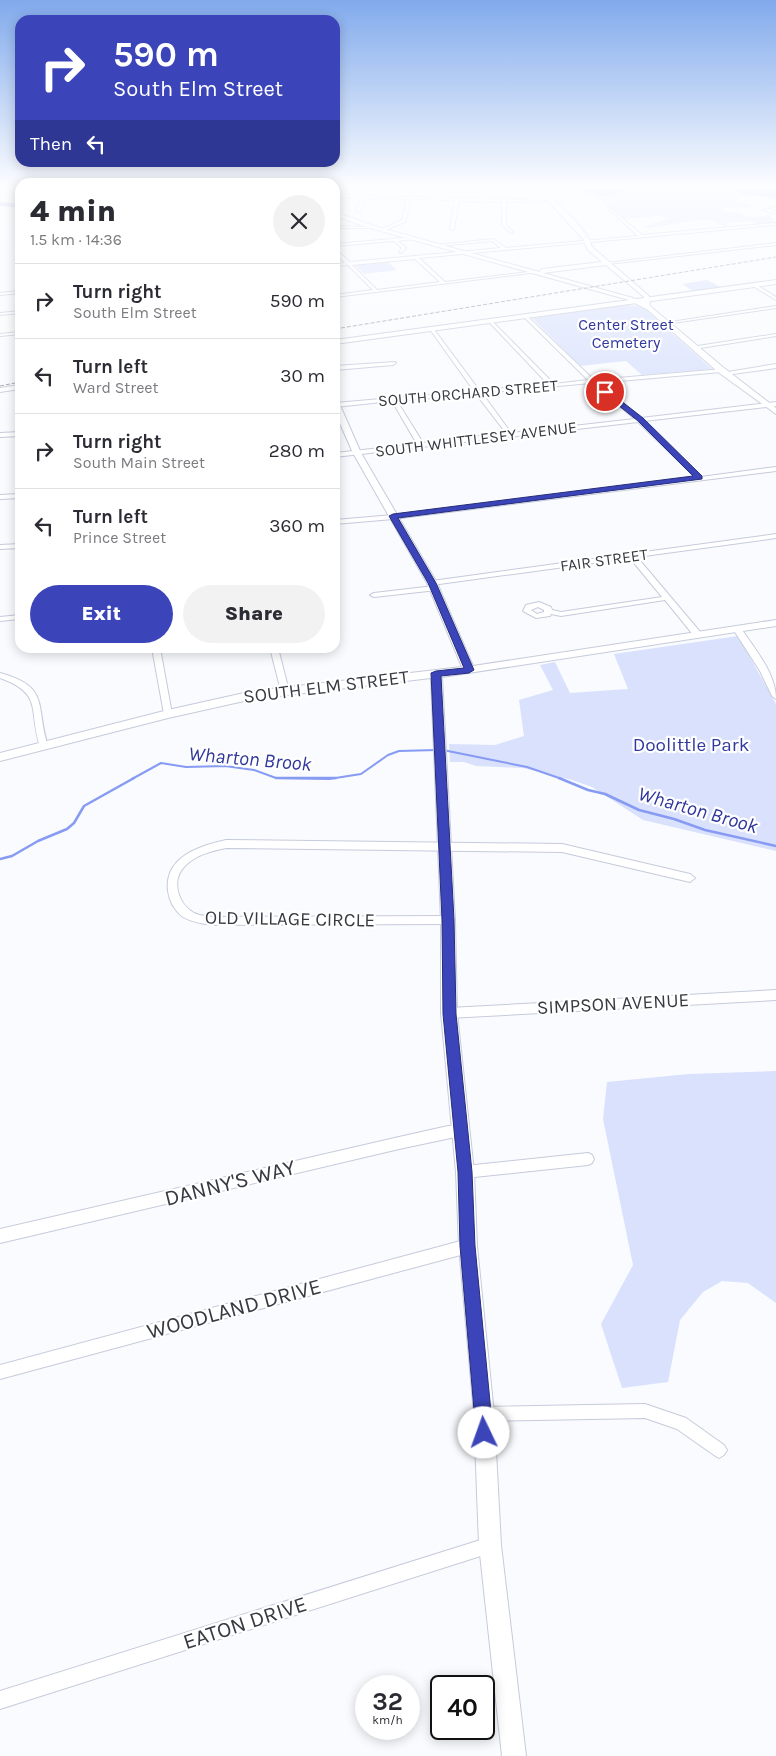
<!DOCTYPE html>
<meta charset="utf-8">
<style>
:root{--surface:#fff;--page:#f2f2f3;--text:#2b2b33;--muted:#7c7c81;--line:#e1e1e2;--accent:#3b45b9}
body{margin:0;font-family:Karla,sans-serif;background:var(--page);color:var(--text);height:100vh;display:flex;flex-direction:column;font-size:19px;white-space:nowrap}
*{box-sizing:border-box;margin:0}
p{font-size:16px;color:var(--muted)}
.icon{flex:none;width:28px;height:28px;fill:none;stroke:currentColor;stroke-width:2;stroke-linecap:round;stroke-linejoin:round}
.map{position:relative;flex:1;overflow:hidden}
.panel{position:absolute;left:15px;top:178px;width:325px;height:475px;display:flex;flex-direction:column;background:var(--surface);border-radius:15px;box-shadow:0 2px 12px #0003}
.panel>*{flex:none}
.banner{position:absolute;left:15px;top:15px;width:325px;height:152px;border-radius:15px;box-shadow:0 2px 12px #0003;background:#3b45b9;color:#fff;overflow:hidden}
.speed{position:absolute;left:355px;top:1675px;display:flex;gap:10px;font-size:25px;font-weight:700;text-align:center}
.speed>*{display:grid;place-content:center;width:65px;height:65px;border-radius:50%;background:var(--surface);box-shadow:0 2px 12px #0003;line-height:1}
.speed small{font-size:12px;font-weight:400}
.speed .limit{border:2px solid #111;border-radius:8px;background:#fff;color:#111}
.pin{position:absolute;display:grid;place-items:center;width:42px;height:42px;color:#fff;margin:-21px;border:2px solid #fff;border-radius:50%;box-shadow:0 1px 5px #0007}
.me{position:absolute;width:55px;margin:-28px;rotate:357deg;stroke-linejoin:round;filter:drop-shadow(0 0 4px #0008)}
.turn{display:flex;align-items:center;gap:18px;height:105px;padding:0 15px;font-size:22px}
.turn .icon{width:65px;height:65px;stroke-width:2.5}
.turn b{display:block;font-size:35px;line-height:42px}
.then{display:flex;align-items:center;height:48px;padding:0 15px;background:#0003;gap:10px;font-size:19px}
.round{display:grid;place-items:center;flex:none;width:52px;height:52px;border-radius:26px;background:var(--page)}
.overview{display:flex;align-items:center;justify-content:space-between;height:85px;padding:0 15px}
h1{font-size:30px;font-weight:800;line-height:38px}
.primary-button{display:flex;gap:10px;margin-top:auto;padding:10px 15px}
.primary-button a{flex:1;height:58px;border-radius:30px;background:var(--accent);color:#fff;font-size:20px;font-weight:800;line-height:58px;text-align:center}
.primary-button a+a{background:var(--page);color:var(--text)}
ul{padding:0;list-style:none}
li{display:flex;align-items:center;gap:15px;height:75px;padding:0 15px;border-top:1px solid var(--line)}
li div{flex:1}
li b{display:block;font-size:19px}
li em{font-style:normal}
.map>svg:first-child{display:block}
.green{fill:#d9e1fd}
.water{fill:#879bf2}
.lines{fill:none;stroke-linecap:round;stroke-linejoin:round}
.stream-far1{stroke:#879bf2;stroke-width:2}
.stream{stroke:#879bf2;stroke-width:2.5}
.river{fill:#879bf2;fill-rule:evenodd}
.street-casing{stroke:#c6cbdc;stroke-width:2}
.secondary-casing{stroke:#c6cbdc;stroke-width:2}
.primary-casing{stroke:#c6cbdc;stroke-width:2}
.street{fill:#fff;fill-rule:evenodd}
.secondary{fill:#fff;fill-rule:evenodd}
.primary{fill:#fff;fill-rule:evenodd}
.rail{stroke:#97999e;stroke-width:1;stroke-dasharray:4 2;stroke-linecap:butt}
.route{fill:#3b45b9;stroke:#262d78}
.labels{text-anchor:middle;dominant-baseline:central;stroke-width:4.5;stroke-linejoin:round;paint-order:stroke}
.far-park-label{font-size:16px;fill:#31399d;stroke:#fff}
.far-street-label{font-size:16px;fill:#383a41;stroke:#fff}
.street-label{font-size:19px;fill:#383a41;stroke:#fff}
.park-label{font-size:19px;fill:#31399d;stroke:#fff}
.water-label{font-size:20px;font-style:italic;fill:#2f379a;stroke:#fff}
.near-street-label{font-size:22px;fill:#383a41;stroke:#fff}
</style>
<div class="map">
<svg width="776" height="1756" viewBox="0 0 776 1756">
<rect width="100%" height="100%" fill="#f9fbfe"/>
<!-- green -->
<path class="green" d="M560,188H776V200L766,197H738L739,201L756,207L721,208L726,212H739C747,219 759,217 769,215L776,223L757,224L749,221L727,223L725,224L731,227C723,228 717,220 709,220C687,218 665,229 643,227L668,219L661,216L623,219L606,204L585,193Z
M387,261L397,270L364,274L354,264Z
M707,280L722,288L693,291L682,284Z
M624,305L637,306L645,309L712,369L642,375L626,361L580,366L532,318Z
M738,636L776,704V851L643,820L592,787L572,780L523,768L476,766L464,762H450L449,744L495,745L524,736L519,700L553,690L540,665L555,662L570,693L628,689L614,654Z
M776,1071V1303L748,1283L722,1281L703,1292L680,1320L668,1382L622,1388L601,1324L633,1265L603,1119L607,1082L689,1074Z"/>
<!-- water -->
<path class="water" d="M572,188H631L605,197Z
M721,188H776V198L746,194Z"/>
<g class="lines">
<!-- stream-far1 -->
<path class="stream-far1" d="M443,750L527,767L562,779
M132,779L161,763L186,767L225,766L254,770L276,778L329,779L361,774L388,755L399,751L437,750"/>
<!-- stream -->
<path class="stream" d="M276,778H336
M559,778L588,790L605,794L639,810L674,819L705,830L776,846
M0,859L12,856L38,841L67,829L74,823L84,806L134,778"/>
<!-- river -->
<path class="river" d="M0,202L20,204V208L0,206Z"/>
<defs>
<path id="street" d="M335,195L504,199L555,202H506V225L513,232L511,233L502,225V202L459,201L454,229L452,230L450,229L455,200L411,199L405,222L383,231L382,229L402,220L407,199L365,198L360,211L358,212L356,211L361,198L335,197Z
M607,207H609L642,235L776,223V225L419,258L445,282L536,271L538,272L335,297V295L373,290L348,265L335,266V264L345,263L335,252V249L350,262L501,248L492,241L440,246L438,245L493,239L506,248L638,236ZM415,259L440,282L377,290L352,265Z
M776,208V210L771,211L776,212V214L763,210Z
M335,226L377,227L379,228H335Z
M415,237L414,239L398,241L406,248L401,253L399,252L402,248L394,241L335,246V244Z
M776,243V245L608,264L606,263Z
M755,284L776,297V300L753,286Z
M20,291V293L0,295V293Z
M776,306V308L666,324L664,323Z
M20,311V313L0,315V313Z
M526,315L594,380L723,369L724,370L721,372L597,383L641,418L776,402V406L644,421L701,477L776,467V471L393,519L335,524V520L393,515L695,477L638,422L335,457V453L417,444L392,401L335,407V403L474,391L429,328H433L479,390L548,384L489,322L491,320L554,384L588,380L524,317ZM591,383L635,419L511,433L482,393ZM476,394L506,433L423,443L397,401Z
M20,332V334L0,336V334Z
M776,334V336L694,349L691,347Z
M395,362L396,363L393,365L335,370V366Z
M776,364V368L725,375L722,373Z
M20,432V436L0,437V433Z
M20,494V498L0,499V495Z
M776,534V538L637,557L701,633V637H695L665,600L561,616L551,614L550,616L536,618L523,611L526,605L539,602L551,607L552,610L561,612L662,597L630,558L432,585L428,583L432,581ZM538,607L544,610V612L537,614L531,610Z
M20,544V548L0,549V545Z
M434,586H437V590L374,597L370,595L374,593Z
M20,615V619L0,621V617Z
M734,627H740C754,648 776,673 776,699L772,696L760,671L733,629Z
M152,648H160L172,714L168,717L164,714Z
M270,648H278L289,691L288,693H282L281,691Z
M0,673C51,687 35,706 48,746L47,748H41L40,746C28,710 44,694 0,678Z
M226,840L562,844L690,874L695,878L690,882L562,852L226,848C211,851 195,855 184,867C171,881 178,904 194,913C200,916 207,916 213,917L448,916L452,917L453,920L452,923L448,924L213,925C203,924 192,922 183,917C166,904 162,878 177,862C189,849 209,844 226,840Z
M776,990V1000L449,1018L445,1016L443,1013L445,1010L449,1008Z
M461,1125L465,1127L467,1131L465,1135L399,1149L0,1243V1229L399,1137L448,1126Z
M588,1153L592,1155L594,1159L592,1163L588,1165L465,1178L461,1176L459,1172L461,1168L465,1166Z
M468,1239L473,1241L475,1246L473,1251L468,1253L0,1379V1365Z
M645,1404L686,1418L724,1445L727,1450L724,1455L719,1458L714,1455L677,1429L645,1418L484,1421L479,1419L477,1414L479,1409L484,1407Z
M490,1537L496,1539L498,1545L496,1551L490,1553L0,1709V1691Z"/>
<path id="secondary" d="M536,188H541C556,203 587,227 592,247L649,296L650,306L724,368L776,408V414L718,372L648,310L629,300L370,228L335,216V212L374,226L539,272L542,269L602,262L587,249L584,240ZM606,265L644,297L642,302L633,298L543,273Z
M335,401L339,403L361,453L437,583L473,666L776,620V626L442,677L455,920L457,1013L474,1172L477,1246L494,1414L501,1545L526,1756H502L479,1545L474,1414L459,1246L456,1172L441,1013V920L431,678L253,699L168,718L0,761V753L168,710L253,691L462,667L427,583L353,453L335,412Z"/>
<path id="primary" d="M776,280V284L335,344V340Z
M20,385V389L0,392V388Z"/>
</defs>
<!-- street casing -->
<use href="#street" class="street-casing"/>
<!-- secondary casing -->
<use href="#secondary" class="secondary-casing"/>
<!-- primary casing -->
<use href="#primary" class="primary-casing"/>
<!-- street -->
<use href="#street" class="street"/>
<!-- secondary -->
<use href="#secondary" class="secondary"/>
<!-- primary -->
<use href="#primary" class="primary"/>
<!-- rail -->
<path class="rail" d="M335,329L776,257
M0,386L20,382"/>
</g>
<!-- sky -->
<linearGradient id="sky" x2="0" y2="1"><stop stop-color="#81aaec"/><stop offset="0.43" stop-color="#fcfdff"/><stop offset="1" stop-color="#fcfdff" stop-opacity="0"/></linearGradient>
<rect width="776" height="434" fill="url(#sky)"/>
<!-- route -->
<path class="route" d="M603,390H607L643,418L702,476V479L398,518L436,583L474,670L469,673L441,676L454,920L456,1014L472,1172L475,1246L493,1433L491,1439L484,1441L478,1439L476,1433L460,1246L458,1172L443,1014L442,920L431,673L436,671L464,668L428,583L389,516L393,514L693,476L638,421L603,393Z"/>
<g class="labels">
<!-- far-park labels -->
<g class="far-park-label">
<text x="626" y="324">Center Street<tspan x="626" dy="18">Cemetery</tspan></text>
</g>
<!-- far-street labels -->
<g class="far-street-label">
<text transform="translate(468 393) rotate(-5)">SOUTH ORCHARD STREET</text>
<text transform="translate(476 439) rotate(-7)">SOUTH WHITTLESEY AVENUE</text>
<text transform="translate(604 560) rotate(-8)">FAIR STREET</text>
</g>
<!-- street labels -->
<g class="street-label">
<text transform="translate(326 687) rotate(-7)">SOUTH ELM STREET</text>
<text transform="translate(290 919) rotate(1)">OLD VILLAGE CIRCLE</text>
<text transform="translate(613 1004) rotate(-3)">SIMPSON AVENUE</text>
</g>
<!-- park labels -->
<g class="park-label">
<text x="691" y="745">Doolittle Park</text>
</g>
<!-- water labels -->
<g class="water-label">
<text transform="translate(250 759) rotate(5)">Wharton Brook</text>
<text transform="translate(698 810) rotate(16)">Wharton Brook</text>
</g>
<!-- near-street labels -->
<g class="near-street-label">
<text transform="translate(230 1183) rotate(-14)">DANNY'S WAY</text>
<text transform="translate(234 1309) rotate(-15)">WOODLAND DRIVE</text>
<text transform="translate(245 1623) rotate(-18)">EATON DRIVE</text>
</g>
</g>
</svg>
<div class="speed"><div>32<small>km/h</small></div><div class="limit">40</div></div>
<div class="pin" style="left:605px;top:392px;background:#d93025"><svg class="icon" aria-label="arrive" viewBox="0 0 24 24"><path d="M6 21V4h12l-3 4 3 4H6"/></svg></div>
<svg class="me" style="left:484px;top:1433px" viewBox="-20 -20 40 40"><circle r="19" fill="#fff"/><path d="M0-13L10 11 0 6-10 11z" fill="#3b45b9"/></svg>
<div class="banner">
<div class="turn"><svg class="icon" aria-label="right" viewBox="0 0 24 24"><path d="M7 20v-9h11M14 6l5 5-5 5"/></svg><div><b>590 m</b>South Elm Street</div></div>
<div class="then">Then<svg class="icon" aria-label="left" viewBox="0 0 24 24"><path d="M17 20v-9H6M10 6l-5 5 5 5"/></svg></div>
</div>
<section class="panel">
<div class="overview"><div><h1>4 min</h1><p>1.5 km · 14:36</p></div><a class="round"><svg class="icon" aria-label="close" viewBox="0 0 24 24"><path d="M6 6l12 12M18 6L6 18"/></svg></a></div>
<ul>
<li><svg class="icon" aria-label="right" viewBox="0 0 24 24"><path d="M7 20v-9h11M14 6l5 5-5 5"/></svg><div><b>Turn right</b><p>South Elm Street</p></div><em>590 m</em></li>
<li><svg class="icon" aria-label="left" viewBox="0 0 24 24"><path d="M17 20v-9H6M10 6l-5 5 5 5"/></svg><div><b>Turn left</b><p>Ward Street</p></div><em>30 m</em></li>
<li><svg class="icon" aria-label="right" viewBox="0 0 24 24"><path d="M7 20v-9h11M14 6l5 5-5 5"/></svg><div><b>Turn right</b><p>South Main Street</p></div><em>280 m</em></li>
<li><svg class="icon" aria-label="left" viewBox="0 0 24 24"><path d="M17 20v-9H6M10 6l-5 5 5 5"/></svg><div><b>Turn left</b><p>Prince Street</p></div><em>360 m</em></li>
</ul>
<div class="primary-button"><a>Exit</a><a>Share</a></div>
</section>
</div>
